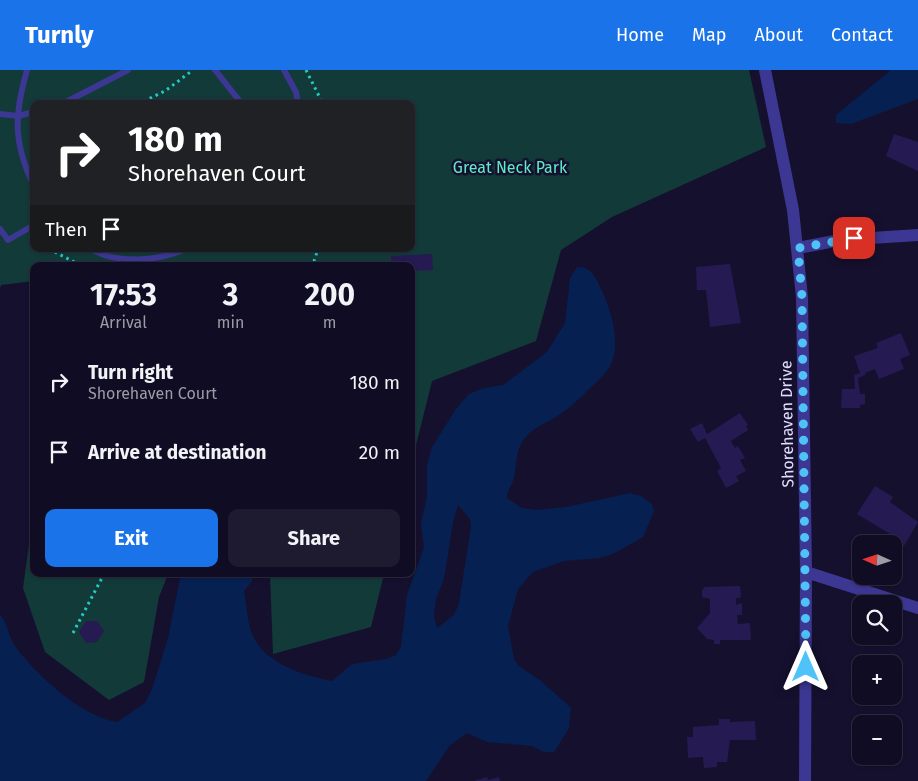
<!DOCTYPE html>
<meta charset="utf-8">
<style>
:root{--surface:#100c23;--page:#1e1a30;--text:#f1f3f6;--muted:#9c9ba6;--line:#302c41;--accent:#1a73e8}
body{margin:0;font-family:"Fira Sans",sans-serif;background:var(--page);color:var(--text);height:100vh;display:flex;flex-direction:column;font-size:19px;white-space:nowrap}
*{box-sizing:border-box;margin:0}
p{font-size:16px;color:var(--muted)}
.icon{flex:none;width:28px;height:28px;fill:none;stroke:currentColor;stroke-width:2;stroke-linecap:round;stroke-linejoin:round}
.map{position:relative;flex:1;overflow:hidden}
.side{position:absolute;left:30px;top:192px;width:385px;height:315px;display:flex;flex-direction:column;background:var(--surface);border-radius:10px;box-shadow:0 1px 4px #0004,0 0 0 1px var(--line)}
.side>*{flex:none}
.guide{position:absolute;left:30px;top:30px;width:385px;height:152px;border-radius:10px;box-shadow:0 1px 4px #0004,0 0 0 1px var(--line);background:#202124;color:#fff;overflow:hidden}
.needle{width:32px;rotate:273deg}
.controls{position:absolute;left:852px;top:465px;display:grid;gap:10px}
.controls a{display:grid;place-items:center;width:50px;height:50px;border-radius:10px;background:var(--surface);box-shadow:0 1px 4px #0004,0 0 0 1px var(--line);font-size:25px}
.pin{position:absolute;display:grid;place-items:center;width:42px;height:42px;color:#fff;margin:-21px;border-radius:10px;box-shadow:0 2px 8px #0006}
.me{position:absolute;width:55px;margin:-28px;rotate:0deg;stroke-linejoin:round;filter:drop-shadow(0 0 4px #0008)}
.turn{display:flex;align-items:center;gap:18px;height:105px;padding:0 15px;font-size:22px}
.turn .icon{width:65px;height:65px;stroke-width:2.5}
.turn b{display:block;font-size:35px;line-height:42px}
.then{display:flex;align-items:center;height:48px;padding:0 15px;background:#0003;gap:10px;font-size:19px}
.eta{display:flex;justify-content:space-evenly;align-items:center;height:85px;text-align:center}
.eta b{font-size:30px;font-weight:700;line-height:35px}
.button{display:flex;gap:10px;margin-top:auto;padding:10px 15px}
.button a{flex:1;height:58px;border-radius:10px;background:var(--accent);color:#fff;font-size:20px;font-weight:700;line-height:58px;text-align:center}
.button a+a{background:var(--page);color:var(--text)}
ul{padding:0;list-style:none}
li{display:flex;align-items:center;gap:15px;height:70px;padding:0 15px}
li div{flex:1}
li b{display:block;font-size:19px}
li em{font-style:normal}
header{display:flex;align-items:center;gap:30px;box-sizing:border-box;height:70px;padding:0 25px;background:var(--accent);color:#fff}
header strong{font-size:24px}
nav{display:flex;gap:28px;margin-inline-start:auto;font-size:18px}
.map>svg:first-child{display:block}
.green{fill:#123a39;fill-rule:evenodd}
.water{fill:#062051;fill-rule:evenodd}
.building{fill:#261a52}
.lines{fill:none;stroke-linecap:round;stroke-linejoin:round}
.path{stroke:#26cac3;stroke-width:3;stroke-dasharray:2.5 4;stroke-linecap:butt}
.lane{stroke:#3c3792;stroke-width:6}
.street{stroke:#3c3792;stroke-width:12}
.route{stroke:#4fc3f7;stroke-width:9;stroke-dasharray:0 16.2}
.labels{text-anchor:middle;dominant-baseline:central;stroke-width:5;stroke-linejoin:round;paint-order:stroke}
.park-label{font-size:16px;fill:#5eebca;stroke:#16102f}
.street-label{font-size:16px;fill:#e2deff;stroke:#16102f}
</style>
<header>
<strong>Turnly</strong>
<nav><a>Home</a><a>Map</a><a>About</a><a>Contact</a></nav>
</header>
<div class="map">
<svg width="918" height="711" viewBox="0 0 918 711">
<rect width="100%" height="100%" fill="#16102f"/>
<!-- green -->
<path class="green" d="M0,0H749L766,77L612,147L561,180L536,271L432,311L411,395V196H34V211L1,215L0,218ZM34,34H411V179H34Z
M34,438V504H168L159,527L144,612L109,630L45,582L23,518Z
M270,504H384L371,557L273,584Z"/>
<!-- water -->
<path class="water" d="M891,0H918V29L851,54L836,53V45Z
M577,197C592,196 596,209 602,221C612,242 623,280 607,301C601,308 594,314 588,320C579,329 570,338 559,345C547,353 535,356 525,368C514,381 518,396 513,411C511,417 507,421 507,428L522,438L536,440L566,437L630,423L641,426L652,434L654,441L643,467L613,484L599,488L564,491L533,502L518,519L508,556L514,589L519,596L541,611L571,638L569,658L554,682H544L532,676L487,672L467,663L450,675L426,711H0V545C8,552 8,567 15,576C35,604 82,647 117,652L145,633L152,619L168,568L181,504H252V511L244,521C247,536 247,557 255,570C269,595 306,606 332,611L352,594L386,589L396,585L401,577L407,525L424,478L421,453L427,427V395L432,377L456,339L469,324L484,318L503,315L547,282L565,253L570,208ZM458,435L470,449L471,457L459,533L454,545L437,558L434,546L436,529L444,509L453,452Z"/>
<!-- building -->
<path class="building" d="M894,64L918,72V101L886,86Z
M432,184L433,200L411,201V196H391V186Z
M730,194L741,253L710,257L706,220H697L696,197Z
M901,263L910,285L900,289L904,299L879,309L875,299L865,303V305L858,308L860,324H865V334L860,335V338H841L842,319H855L854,305L860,303L854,286L878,278L876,273Z
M740,343L748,355L746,356L748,360L731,371L735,378L738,376L745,388L740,390L746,401L736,406L739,411L726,418L717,401L721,398L705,368L698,372L690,359L702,353L707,364Z
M875,416L893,427L890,432L918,452L904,476L894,469L895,467L857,444Z
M740,516L741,525L740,528H736V535L742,533V545H737L738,554L750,553L751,570H720V574H714V570L707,569L697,558L710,543V529L702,527V520L705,517Z
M86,551H97L104,561L97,572L86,573L79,562Z
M719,649H730V652L755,651L756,670H730L727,692H717V697L704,698L703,687L688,688L687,667H693V657L719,655Z
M487,707L488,710L499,707L500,711H474Z"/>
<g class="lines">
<!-- path -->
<path class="path" d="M306,0L323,34
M138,34L165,21L193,0
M49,179L82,196
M309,196L314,191L318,179
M73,563L104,504"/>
<!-- lane -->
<path class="lane" d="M27,0C14,45 13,73 34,116
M215,0L242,34
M284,0L296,22L298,34
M62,34L128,0
M0,44L18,46L34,42
M0,159L8,170L34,155
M91,179C119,195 157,191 186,179"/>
<!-- street -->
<path class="street" d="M765,0L793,140L802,227L806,502L805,711
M798,178L840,170L918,165
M806,502L918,538"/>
</g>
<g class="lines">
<!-- route -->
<path class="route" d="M806,597L802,227L798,178L854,168"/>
</g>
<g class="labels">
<!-- park labels -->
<g class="park-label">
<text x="510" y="97">Great Neck Park</text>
</g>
<!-- street labels -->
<g class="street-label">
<text transform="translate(787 354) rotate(-91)">Shorehaven Drive</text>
</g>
</g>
</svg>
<div class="controls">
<a><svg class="needle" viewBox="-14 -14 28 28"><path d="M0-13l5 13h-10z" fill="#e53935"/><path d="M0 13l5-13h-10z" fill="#9c9ba6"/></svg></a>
<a><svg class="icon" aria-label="search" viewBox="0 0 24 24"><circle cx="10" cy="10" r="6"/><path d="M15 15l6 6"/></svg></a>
<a>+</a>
<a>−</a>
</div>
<div class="pin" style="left:854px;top:168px;background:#d93025"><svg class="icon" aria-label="arrive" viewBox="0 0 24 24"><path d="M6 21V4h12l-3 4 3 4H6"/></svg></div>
<svg class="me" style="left:806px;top:597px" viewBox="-20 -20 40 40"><path d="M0-17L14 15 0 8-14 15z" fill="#4fc3f7" stroke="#fff" stroke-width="4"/></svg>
<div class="guide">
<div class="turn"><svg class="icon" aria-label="right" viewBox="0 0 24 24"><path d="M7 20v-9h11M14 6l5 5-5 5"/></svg><div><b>180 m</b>Shorehaven Court</div></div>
<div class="then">Then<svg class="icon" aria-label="arrive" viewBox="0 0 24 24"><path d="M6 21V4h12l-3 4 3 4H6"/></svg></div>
</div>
<section class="side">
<div class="eta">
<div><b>17:53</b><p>Arrival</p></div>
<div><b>3</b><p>min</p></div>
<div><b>200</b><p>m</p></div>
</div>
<ul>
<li><svg class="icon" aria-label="right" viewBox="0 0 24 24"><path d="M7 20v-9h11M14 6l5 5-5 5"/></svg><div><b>Turn right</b><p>Shorehaven Court</p></div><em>180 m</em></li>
<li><svg class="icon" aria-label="arrive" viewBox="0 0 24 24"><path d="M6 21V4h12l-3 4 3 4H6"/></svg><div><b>Arrive at destination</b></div><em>20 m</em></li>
</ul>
<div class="button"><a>Exit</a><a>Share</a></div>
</section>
</div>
